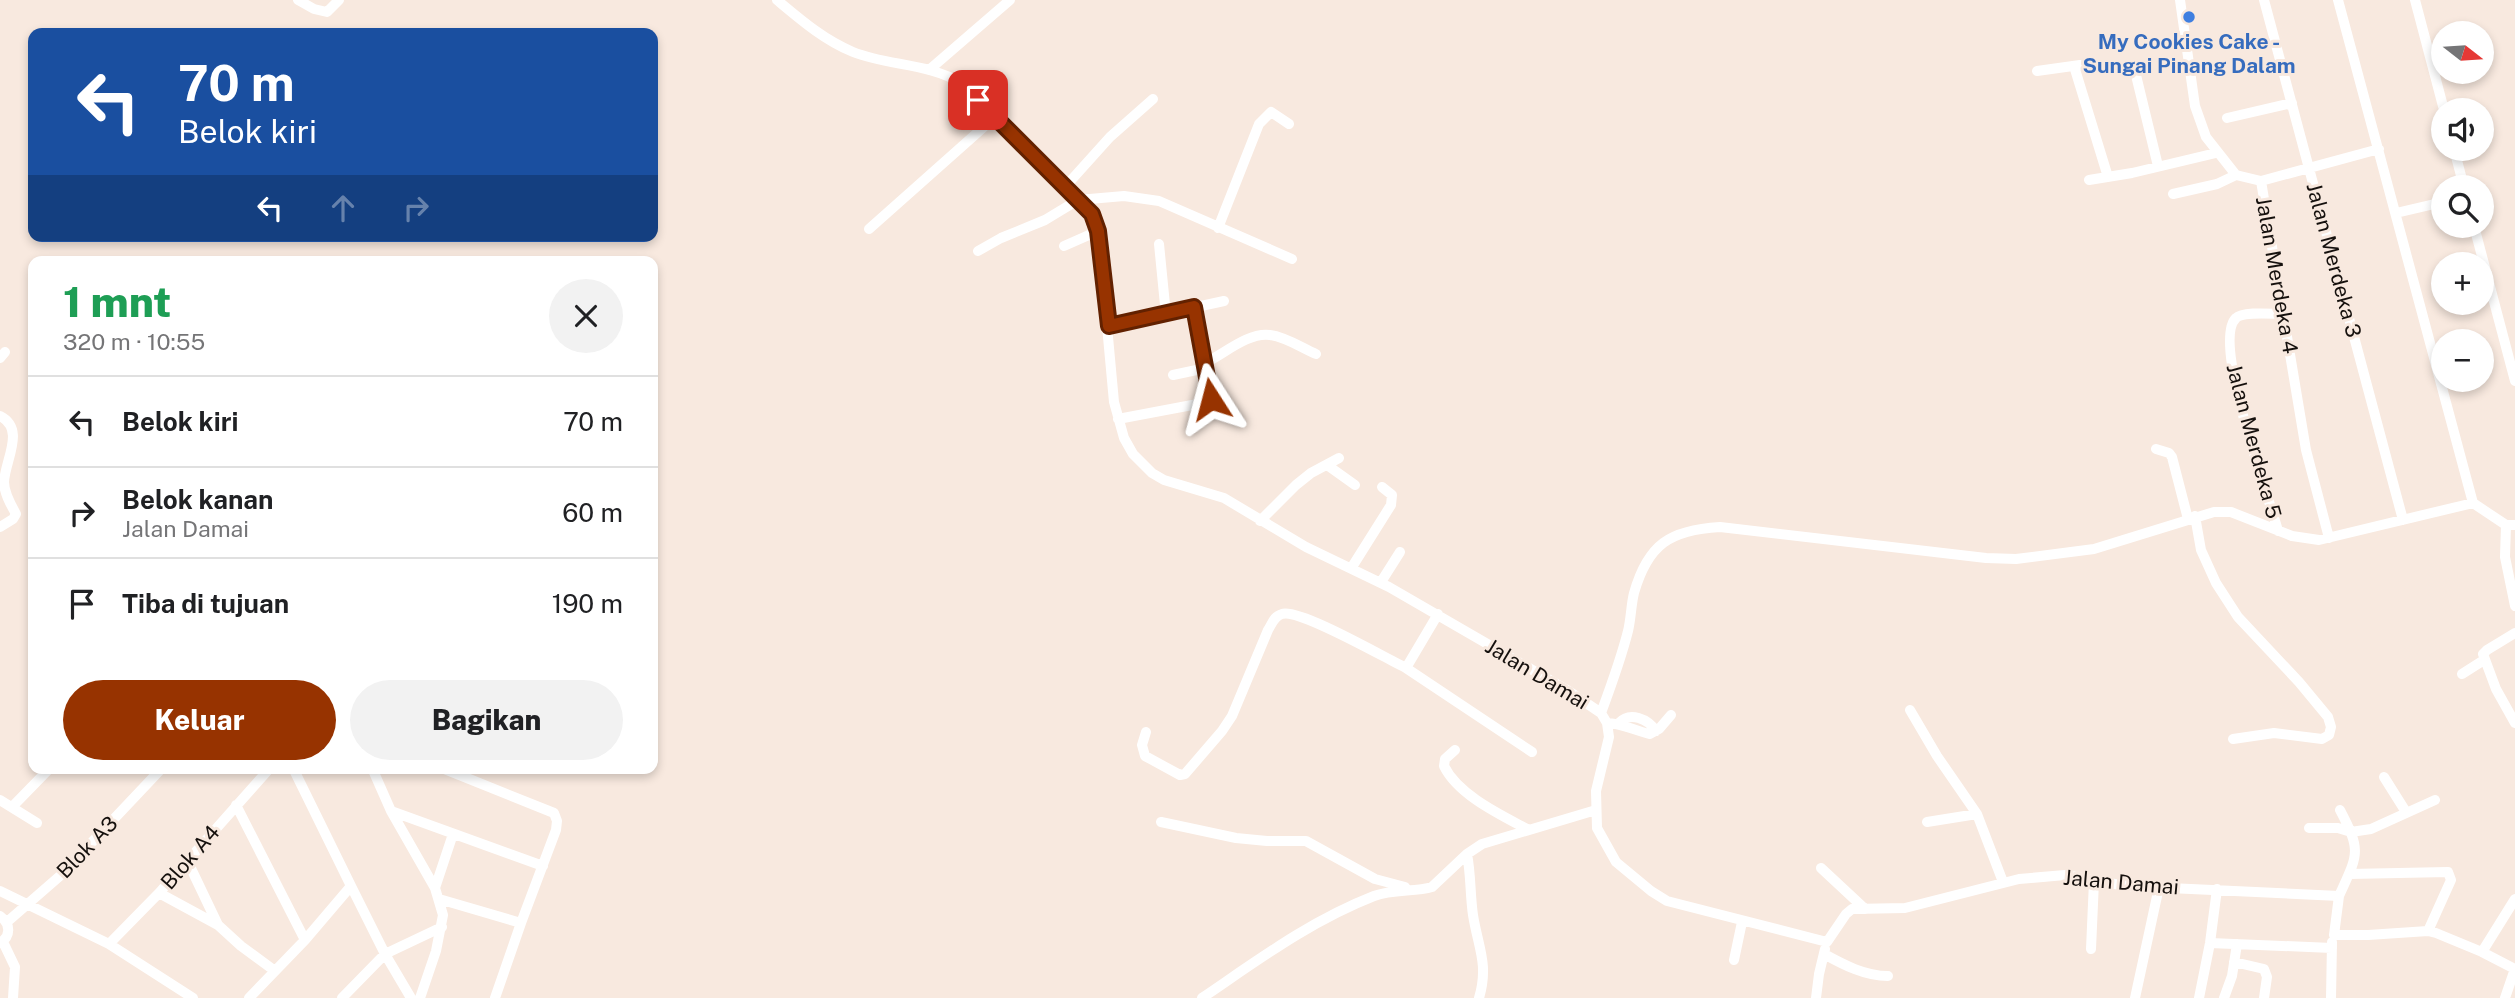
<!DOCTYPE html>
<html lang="id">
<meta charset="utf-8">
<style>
:root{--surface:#fff;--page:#f2f2f2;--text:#202124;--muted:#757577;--line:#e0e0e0;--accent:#973300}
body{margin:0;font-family:"Public Sans",sans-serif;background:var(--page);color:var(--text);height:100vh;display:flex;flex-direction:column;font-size:26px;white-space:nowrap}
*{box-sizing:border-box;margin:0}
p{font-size:23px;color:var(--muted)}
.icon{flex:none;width:38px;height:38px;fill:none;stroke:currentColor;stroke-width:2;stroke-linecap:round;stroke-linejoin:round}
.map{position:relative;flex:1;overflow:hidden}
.side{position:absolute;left:28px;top:256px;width:630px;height:518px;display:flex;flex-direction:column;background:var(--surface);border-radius:14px;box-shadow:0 4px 10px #0003}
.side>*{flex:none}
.hud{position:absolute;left:28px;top:28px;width:630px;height:214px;border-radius:14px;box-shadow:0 4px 10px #0003;background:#1a4fa0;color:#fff;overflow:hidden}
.needle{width:46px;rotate:107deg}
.tools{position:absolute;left:2431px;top:21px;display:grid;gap:14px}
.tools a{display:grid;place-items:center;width:63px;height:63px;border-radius:50%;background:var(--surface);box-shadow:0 4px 10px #0003;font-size:35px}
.pin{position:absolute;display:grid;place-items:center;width:60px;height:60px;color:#fff;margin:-30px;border-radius:14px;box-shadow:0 4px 10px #0006}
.me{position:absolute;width:77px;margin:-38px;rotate:351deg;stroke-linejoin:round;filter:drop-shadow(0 0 5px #0008)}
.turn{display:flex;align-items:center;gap:24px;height:147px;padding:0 35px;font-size:32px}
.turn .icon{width:91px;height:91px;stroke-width:2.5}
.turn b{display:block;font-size:49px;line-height:60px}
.lanes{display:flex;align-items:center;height:66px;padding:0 35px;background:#0003;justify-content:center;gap:35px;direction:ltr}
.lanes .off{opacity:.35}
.round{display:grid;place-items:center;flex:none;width:74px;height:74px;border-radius:37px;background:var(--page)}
.summary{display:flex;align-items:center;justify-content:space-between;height:119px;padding:0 35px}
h1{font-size:42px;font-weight:800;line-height:52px;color:#1e9e55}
.action{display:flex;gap:14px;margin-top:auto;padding:14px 35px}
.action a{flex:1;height:80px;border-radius:42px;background:var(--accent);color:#fff;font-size:28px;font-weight:800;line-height:80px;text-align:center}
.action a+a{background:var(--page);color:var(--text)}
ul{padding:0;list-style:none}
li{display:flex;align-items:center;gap:21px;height:91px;padding:0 35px;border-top:2px solid var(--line)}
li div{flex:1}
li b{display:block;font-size:26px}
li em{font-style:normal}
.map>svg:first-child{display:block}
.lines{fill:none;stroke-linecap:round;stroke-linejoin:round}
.minor{stroke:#fff;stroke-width:10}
.route-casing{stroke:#622100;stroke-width:18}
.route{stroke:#973300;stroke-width:12}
.shop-dot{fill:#3f7fe0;stroke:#f8e9df;stroke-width:2.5}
.labels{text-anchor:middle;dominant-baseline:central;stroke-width:6;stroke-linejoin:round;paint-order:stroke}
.shop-label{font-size:21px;font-weight:bold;fill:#366cbe;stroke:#f8e9df}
.street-label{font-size:21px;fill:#15100d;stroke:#f8e9df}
</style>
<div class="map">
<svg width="2515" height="998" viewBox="0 0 2515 998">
<rect width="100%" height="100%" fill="#f8e9df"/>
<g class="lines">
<!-- minor -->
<path class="minor" d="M298,0L314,9L327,12L339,0
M777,0C801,20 824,40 853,52C888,66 928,63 961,83L1092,214L1097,224L1100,250L1114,402L1124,438L1133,454L1152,473L1164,480L1224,498L1306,547L1389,587L1567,690L1601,713L1607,723L1609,737L1596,791L1597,828L1616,862L1651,891L1667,901L1827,942L1846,914L1852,909L1905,908L2019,879L2065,875L2126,886L2339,896L2334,935H2368L2428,931L2436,933L2482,952L2515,969L2505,998
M2180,0L2195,106L2206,137L2236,175L2261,181L2306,450L2329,538
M2264,0L2403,520
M2338,0L2473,503
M2415,0L2444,110
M2074,66L2108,177
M929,70L1010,0
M2037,71L2080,65L2134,67L2158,166
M2227,118L2292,103
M2454,149L2464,187
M2089,180L2132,173L2216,153
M2261,181L2379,149
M1065,187L1110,137L1153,99
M2173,194L2217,184L2236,175
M2396,213L2443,202
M2474,226L2515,381
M1218,228L1259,124L1271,112L1289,124
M869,229L995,117
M1159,244L1166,315
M1064,246L1098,231
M978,251L1001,238L1045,220L1078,200L1124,196L1159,201L1292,259
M1109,326L1224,301
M0,358L5,352
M1205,363C1224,354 1248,332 1270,335C1286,337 1302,348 1316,354
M1173,375L1206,368
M0,416C26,429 5,460 4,482C4,493 11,505 16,514L13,519L0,527
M1118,419L1208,402L1211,399L1194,307
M2156,449L2169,453L2172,457L2188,519
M1327,465L1355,485
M2473,503L2506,525H2515
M2195,516L2201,550L2216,583L2238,617L2299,682L2328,717L2331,727L2329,735L2322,739L2274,733L2233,739
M1260,521L1296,485L1311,473L1339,458
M2506,525L2505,557L2515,606
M2278,531C2269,496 2211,341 2236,318C2243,311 2273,314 2283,314
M1352,567L1391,505L1392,495L1382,487
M1381,582L1400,552
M1406,668L1532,752
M2462,674L2484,660
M1910,710L1937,756L1977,814L2003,882
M1601,713C1611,686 1621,659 1628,631C1631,619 1631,605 1634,593C1648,544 1670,530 1720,527L1986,558L2016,559L2094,549L2214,512H2231L2292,536L2319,540L2473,503
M1607,723C1622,723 1635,731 1650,734L1659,729L1671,715
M1619,723C1630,711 1648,719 1656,731
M2515,723L2496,689L2483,654L2487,650L2515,633
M1146,732L1142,745L1145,756L1180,775L1185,774L1222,731L1232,716L1268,630C1272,624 1274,616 1282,614C1299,608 1385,658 1406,668L1438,614
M1455,750L1445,759L1444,766C1458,795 1501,815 1529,830
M372,768L391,811L435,888L443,915L436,951L420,998
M442,768L554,813L557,821L556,830L521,923
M2384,777L2406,812
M0,800L37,823
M236,805L305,940
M13,806L50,768
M391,811L543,866
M1161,822L1236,838L1267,841H1306L1375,879L1405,887
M1927,822L1977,814
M2309,828H2338L2351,832L2371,829L2435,800
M1467,854C1471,874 1470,895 1473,915C1478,947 1489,964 1479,998
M187,860L218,925L241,946L275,971
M1821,868L1865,909
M2349,874L2448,872L2451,880L2428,931
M351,886L385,954L411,998
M435,888L453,834
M0,891L109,944L193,998
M159,893L218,925
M2339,896C2358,854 2362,852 2340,810
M439,899L521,923L495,998
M0,916C11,924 11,936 0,943
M7,922L61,875L162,768
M3,942L15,967L13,998
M2210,943L2332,948
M109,944L159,893L270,768
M2091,949L2094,881
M2482,952L2515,899
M1824,954C1844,965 1865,976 1888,976
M1734,960L1742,922
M2234,962L2264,969L2267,977L2264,998
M249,998L305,940L351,886L293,768
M342,998L385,954L442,927
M1202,998C1258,960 1310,921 1374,896C1393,889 1415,892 1432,887L1467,854L1482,844L1596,810
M1816,998L1819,974L1825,949
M2135,998L2159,887
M2199,998L2210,943L2217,889
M2224,998L2232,976L2237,944
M2331,998L2332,942"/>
</g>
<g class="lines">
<defs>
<path id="route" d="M978,100L1092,214L1098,231L1109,326L1194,307L1211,399"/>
</defs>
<!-- route casing -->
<use href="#route" class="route-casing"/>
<!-- route -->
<use href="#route" class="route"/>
</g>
<!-- markers -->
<circle class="shop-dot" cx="2189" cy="17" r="7"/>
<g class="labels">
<!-- shop labels -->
<g class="shop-label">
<text x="2189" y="41">My Cookies Cake -<tspan x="2189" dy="24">Sungai Pinang Dalam</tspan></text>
</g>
<!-- street labels -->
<g class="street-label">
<text transform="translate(2334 260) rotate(75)">Jalan Merdeka 3</text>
<text transform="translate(2277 275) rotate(80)">Jalan Merdeka 4</text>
<text transform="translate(2254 441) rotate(75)">Jalan Merdeka 5</text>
<text transform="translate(1537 674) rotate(31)">Jalan Damai</text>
<text transform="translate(87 847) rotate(-46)">Blok A3</text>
<text transform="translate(190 857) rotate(-49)">Blok A4</text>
<text transform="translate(2121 882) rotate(5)">Jalan Damai</text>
</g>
</g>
</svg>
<div class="tools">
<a><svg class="needle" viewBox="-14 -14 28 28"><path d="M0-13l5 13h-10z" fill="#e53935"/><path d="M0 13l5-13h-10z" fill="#757577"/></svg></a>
<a><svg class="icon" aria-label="sound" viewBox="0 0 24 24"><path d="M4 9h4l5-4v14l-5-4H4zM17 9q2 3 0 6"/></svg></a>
<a><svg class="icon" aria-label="search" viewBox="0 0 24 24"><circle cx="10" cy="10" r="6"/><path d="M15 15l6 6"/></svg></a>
<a>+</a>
<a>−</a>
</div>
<div class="pin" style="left:978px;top:100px;background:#d93025"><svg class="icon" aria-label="arrive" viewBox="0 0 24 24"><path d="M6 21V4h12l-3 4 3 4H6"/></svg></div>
<svg class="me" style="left:1211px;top:399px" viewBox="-20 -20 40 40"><path d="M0-17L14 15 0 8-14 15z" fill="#973300" stroke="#fff" stroke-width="4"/></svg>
<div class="hud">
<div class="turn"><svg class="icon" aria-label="left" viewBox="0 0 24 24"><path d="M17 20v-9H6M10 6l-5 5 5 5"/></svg><div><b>70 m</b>Belok kiri</div></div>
<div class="lanes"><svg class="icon" aria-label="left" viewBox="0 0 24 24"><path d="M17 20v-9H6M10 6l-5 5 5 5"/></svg><svg class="icon off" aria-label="ahead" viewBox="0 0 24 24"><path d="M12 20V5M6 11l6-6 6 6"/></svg><svg class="icon off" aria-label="right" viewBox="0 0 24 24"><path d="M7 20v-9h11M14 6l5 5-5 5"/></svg></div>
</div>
<section class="side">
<div class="summary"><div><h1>1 mnt</h1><p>320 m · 10:55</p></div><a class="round"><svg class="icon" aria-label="close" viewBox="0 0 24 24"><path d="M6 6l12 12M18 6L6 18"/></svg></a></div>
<ul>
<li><svg class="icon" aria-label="left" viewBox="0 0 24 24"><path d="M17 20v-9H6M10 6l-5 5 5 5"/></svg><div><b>Belok kiri</b></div><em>70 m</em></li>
<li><svg class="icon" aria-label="right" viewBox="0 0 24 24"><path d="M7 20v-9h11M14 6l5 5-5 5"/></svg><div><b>Belok kanan</b><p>Jalan Damai</p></div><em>60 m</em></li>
<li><svg class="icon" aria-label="arrive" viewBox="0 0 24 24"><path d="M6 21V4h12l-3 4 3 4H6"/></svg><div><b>Tiba di tujuan</b></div><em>190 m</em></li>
</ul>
<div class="action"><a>Keluar</a><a>Bagikan</a></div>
</section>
</div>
